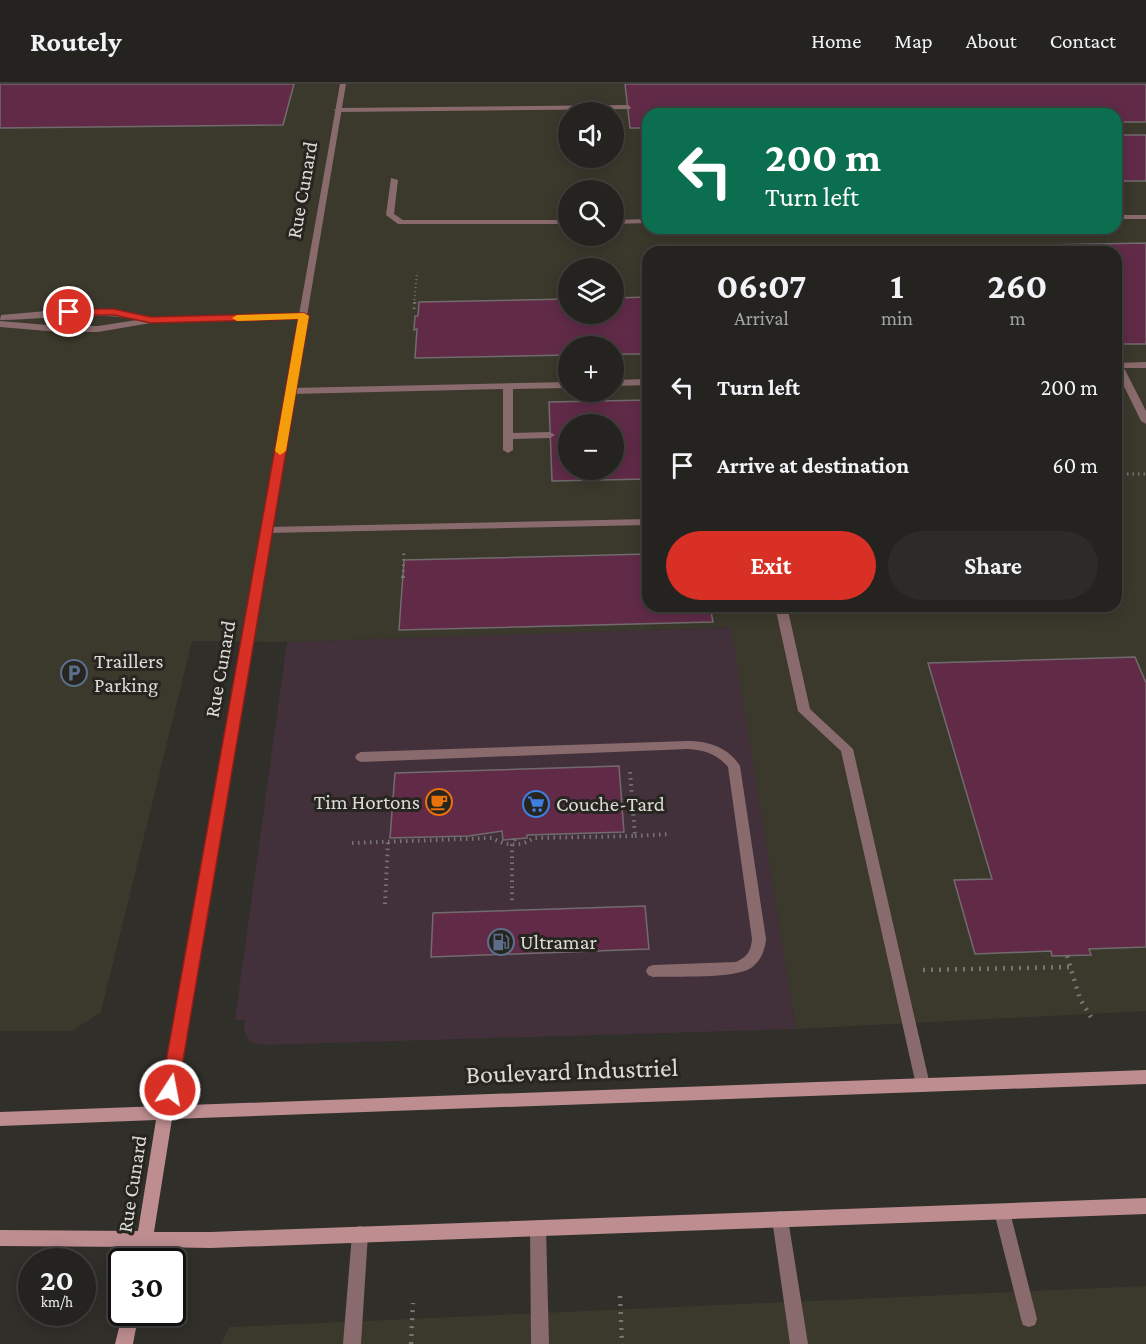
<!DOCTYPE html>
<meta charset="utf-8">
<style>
:root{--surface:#252320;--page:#2d2b29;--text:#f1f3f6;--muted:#a3a4a5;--line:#42403e;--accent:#d93025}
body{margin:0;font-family:"Crimson Pro",serif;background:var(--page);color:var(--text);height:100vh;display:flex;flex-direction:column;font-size:22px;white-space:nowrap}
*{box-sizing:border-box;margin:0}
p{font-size:20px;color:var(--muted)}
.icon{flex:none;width:33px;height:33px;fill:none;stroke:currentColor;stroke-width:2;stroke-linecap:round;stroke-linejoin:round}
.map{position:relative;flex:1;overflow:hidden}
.sheet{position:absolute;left:642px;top:162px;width:480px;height:366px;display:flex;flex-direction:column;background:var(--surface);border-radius:18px;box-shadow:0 3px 15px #0003,0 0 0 2px var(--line)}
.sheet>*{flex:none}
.hud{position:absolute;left:642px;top:24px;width:480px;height:126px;border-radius:18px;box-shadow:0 3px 15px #0003,0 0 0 2px var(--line);background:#0b6e4f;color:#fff;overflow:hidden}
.buttons{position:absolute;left:558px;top:18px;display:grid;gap:12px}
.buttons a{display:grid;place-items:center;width:66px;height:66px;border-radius:50%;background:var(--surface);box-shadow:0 3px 15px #0003,0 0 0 2px var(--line);font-size:30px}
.speed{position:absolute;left:18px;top:1164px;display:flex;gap:12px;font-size:30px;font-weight:700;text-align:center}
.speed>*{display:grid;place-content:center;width:78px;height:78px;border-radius:50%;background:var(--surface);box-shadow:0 3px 15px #0003,0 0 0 2px var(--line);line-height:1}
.speed small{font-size:15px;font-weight:400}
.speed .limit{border:3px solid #111;border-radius:9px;background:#fff;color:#111}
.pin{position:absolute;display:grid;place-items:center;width:51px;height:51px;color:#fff;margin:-26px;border:3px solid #fff;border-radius:50%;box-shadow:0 2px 6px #0007}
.me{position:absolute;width:66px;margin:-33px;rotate:11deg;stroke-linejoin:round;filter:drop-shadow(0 0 4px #0008)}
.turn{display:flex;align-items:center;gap:21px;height:126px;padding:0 24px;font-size:27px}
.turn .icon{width:78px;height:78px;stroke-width:2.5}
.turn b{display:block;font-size:42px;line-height:51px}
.eta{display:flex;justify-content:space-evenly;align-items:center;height:102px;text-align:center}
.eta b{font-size:36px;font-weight:700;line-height:42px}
.action{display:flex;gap:12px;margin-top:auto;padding:12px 24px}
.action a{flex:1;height:69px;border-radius:36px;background:var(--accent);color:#fff;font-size:24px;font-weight:700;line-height:69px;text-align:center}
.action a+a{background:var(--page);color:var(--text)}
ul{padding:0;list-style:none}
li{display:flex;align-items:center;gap:18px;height:78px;padding:0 24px}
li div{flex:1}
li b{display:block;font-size:22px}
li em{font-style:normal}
header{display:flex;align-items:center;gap:36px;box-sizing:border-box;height:84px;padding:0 30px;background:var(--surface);border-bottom:2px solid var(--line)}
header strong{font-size:28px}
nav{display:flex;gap:33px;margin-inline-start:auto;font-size:21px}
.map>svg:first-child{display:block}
.commercial{fill:#42313a}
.built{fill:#3b382c;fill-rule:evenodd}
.building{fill:#612b48;stroke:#726b6e;stroke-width:1.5;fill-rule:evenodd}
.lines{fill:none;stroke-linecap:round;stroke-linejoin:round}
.path-far3{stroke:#787672;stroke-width:2;stroke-dasharray:1 3;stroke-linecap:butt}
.path-far2{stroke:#787672;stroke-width:3;stroke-dasharray:1.5 4;stroke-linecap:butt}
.path-far1{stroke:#787672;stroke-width:4;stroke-dasharray:1.5 4.5;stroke-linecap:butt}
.path{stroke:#787672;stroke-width:4.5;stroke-dasharray:2 6;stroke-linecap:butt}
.lane{fill:#8a6b6d;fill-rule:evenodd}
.street{fill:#8a6b6d;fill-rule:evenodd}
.secondary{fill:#bd8d90;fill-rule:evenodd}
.route{fill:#d93025;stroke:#8d1f18;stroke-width:1.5}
.slow{fill:#f59e0b}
.labels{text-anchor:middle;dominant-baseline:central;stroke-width:6;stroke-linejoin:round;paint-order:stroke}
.street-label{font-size:21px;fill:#dcdbd8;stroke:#272520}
.poi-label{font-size:21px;fill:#dcdbd8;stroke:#272520;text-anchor:start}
.near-street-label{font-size:26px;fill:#dcdbd8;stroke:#272520}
</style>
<header>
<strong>Routely</strong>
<nav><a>Home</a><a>Map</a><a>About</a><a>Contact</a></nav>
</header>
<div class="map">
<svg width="1146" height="1260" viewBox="0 0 1146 1260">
<rect width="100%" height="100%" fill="#312f2a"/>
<!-- commercial -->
<path class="commercial" d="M732,543L796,945L262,961L252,959L247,953L244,946L245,936H235L287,558Z"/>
<!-- built -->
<path class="built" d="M0,0H1146V927L796,945L731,543L287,558L192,557L101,928L72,947H0ZM568,28H614V74H568ZM648,30H1116V144H648ZM568,106H614V152H568ZM648,168H1116V522H648ZM568,184H614V230H568ZM568,262H614V308H568ZM568,340H614V386H568Z
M1146,1202V1260H221L229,1243Z"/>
<!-- building -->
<path class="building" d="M0,0H294L283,41L0,44Z
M625,0H1146V38H1116V30H648V44H630Z
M1116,51H1146V97H1116Z
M1146,159V260H1116V168H995L993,162Z
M648,213V270H614V262H568V271L415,274L417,245L414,246L415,232H418L419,218L568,215V230H614V214Z
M648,316V395L552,397L549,318ZM568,340H614V386H568Z
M648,470V522H710L713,538L399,546L404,476Z
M1135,573L1146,599V863L1089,865L1091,871L1052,872L1051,867L975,870L954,796L992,795L928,579Z
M619,682L624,748L527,751V754L503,756L502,747L469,752L390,754L395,689Z
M645,822L649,865L431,873L433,829Z"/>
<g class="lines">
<!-- path-far3 -->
<path class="path-far3" d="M414,220L417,188"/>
<!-- path-far2 -->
<path class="path-far2" d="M415,218L414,225H418
M1116,390H1146
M403,493L404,467"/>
<!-- path-far1 -->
<path class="path-far1" d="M403,494V492
M635,752L670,750
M352,759L492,754C506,762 520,763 534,754L635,752L630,687
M512,816V761L515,755
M385,820L388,758"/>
<!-- path -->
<path class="path" d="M1067,872L1080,915L1094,938
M923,886L1070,883
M620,1212L622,1260
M411,1260L413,1219"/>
<!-- lane -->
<path class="lane" d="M627,21L631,23L630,25L338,28L334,26L338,24Z
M391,94L398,96L394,130L403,136H568V140H398L386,131Z
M1116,131H1146V135H1116Z
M648,135V139L614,140V136Z
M69,225H114L150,233L304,229L308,232L304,235L151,239L98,248H59L0,243V237L59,242H98L137,236C90,226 47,236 0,236L1,231Z
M1146,278V284H1124L1146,327V340L1141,337L1116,286V279Z
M648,295V301L614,302V296Z
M568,298V304L513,305V349L550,348L555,351L550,354L513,355V366L508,369L503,366V305L291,310L286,307L291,304Z
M648,435V441L267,449L262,446L267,443Z
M775,522H787L810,625L853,665L930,1001L928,1006L923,1008L918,1006L916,1001L841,667L798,627Z
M688,657C709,657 729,664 740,682L766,855C765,866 761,877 751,884C734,895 676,892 653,893L648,891L646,887L648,883L653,881L736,878C747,873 751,867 752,855L728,683C717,670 704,666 688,665L361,678L357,676L355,673L357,670L361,668Z
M1002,1120L1008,1123L1010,1128L1037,1235L1035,1241L1029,1243L1023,1241L1021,1235L994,1128L996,1123Z
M780,1127L786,1130L788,1135L808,1260H790L772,1135L774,1130Z
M538,1136L544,1139L546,1144L549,1260H531L530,1144L532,1139Z
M360,1142L366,1144L368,1150L361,1260H343L352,1150L354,1144Z"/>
<!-- street -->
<path class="street" d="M340,0H346L173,1029L170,1034L165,1036L160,1034L157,1029Z"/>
<!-- secondary -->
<path class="secondary" d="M1146,986V1000L172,1035L154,1148H211L1146,1114V1130L211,1164L151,1163L149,1178H133L135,1163L0,1162V1146L138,1147L156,1036L0,1042V1028Z
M123,1228H139L133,1260H115Z"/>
</g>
<!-- route -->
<path class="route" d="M66,225H114L151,233L304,229L309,232L178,1006L176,1011L170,1013L164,1011L161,1006L298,235L151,239L114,231H69L64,228Z"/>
<!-- slow -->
<path class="slow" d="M304,229L309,232L286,367L280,371L275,367L298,235L237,237L232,234L237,231Z"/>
<!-- icons -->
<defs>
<symbol id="parking-ring" viewBox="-11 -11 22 22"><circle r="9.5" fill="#272520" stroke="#5c6f8a" stroke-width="1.5"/><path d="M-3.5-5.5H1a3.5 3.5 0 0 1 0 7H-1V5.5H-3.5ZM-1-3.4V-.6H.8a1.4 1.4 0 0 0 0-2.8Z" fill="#5c6f8a"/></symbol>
<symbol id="cafe-ring" viewBox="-11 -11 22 22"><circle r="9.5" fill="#272520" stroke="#e8710a" stroke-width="1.5"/><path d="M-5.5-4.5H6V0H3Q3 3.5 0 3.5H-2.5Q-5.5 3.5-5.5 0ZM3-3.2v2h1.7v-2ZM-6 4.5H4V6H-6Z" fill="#e8710a"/></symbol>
<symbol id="supermarket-ring" viewBox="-11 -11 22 22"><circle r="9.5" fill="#272520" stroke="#3f7fe0" stroke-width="1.5"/><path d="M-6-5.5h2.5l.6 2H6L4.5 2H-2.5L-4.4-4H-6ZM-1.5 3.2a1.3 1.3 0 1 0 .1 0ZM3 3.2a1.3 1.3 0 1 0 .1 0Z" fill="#3f7fe0"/></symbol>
<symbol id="fuel-ring" viewBox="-11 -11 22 22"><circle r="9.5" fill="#272520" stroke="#5c6f8a" stroke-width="1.5"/><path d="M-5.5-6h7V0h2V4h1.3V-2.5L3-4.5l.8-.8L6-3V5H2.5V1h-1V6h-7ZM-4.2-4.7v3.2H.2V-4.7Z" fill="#5c6f8a"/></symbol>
</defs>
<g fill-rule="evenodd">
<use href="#parking-ring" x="59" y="574" width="30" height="30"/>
<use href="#cafe-ring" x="424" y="703" width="30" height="30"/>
<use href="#supermarket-ring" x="521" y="705" width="30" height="30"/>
<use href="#fuel-ring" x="486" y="843" width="30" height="30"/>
</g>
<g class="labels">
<!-- street labels -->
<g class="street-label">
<text transform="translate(302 106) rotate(-80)">Rue Cunard</text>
<text transform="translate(220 585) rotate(-80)">Rue Cunard</text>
<text transform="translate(132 1100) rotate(-81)">Rue Cunard</text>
</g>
<!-- poi labels -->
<g class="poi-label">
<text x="94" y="577">Traillers<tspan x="94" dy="24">Parking</tspan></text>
<text x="420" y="718" text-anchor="end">Tim Hortons</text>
<text x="556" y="720">Couche-Tard</text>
<text x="520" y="858">Ultramar</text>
</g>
<!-- near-street labels -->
<g class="near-street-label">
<text transform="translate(572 987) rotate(-2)">Boulevard Industriel</text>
</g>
</g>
</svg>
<div class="buttons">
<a><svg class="icon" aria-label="sound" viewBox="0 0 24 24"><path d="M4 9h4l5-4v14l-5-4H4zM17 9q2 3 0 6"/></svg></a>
<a><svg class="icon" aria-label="search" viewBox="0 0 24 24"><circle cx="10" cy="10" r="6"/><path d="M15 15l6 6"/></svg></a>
<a><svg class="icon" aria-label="layers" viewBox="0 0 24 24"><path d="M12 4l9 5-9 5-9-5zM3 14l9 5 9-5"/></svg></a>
<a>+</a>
<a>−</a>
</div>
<div class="speed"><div>20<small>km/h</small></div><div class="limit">30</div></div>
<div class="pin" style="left:69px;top:228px;background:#d93025"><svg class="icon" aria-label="arrive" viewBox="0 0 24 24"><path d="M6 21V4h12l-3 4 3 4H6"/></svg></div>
<svg class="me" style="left:170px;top:1006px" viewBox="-20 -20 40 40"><circle r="17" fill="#d93025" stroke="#fff" stroke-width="3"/><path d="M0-11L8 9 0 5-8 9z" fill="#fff"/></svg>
<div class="hud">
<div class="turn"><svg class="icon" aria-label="left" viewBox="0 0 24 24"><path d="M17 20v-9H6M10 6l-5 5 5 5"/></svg><div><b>200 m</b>Turn left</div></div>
</div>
<section class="sheet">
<div class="eta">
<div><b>06:07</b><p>Arrival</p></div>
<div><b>1</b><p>min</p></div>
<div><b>260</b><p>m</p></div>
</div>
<ul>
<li><svg class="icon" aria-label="left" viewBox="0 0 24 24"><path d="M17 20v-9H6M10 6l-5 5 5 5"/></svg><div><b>Turn left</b></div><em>200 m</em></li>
<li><svg class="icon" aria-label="arrive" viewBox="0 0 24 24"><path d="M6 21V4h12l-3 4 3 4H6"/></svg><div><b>Arrive at destination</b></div><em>60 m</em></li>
</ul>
<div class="action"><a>Exit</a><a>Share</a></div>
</section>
</div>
